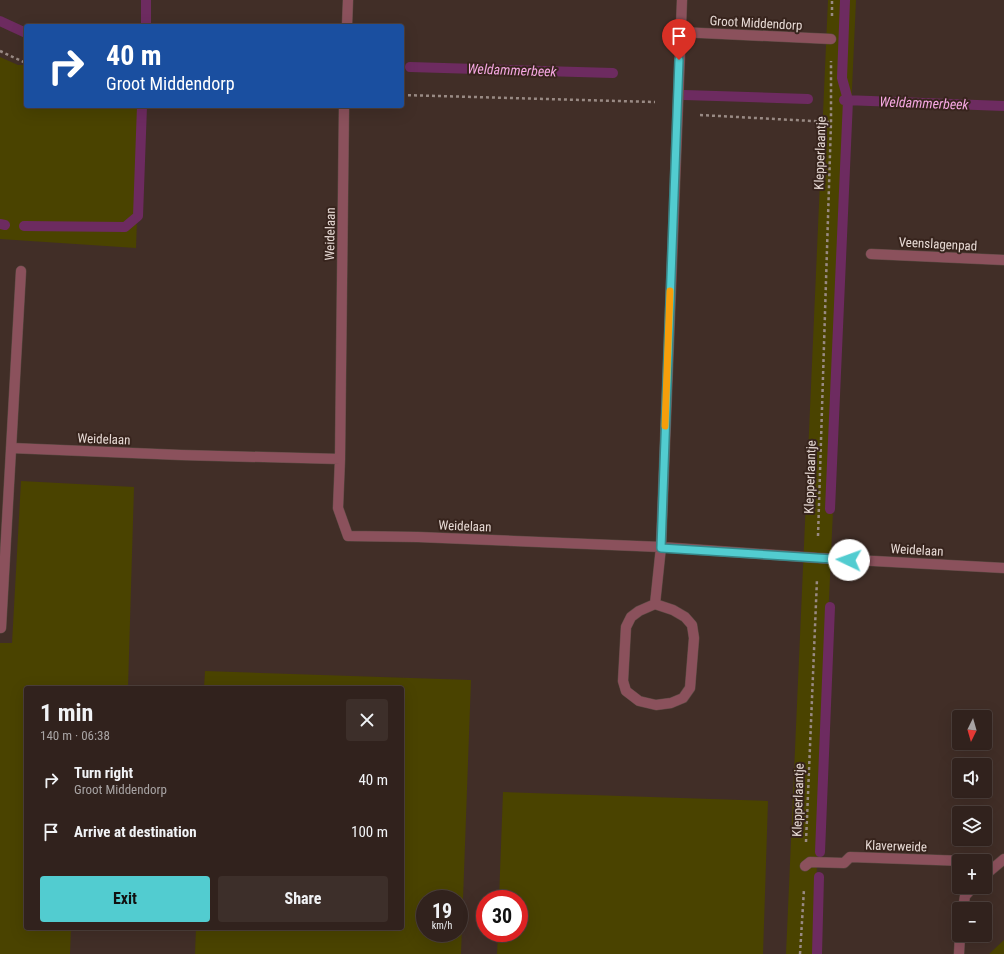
<!DOCTYPE html>
<meta charset="utf-8">
<style>
:root{--surface:#31221d;--page:#3d2f2a;--text:#f1f3f6;--muted:#a8a4a4;--line:#4c3f3b;--accent:#52ccd0}
body{margin:0;font-family:"Roboto Condensed",sans-serif;background:var(--page);color:var(--text);height:100vh;display:flex;flex-direction:column;font-size:15px;white-space:nowrap}
*{box-sizing:border-box;margin:0}
p{font-size:13px;color:var(--muted)}
.icon{flex:none;width:22px;height:22px;fill:none;stroke:currentColor;stroke-width:2;stroke-linecap:round;stroke-linejoin:round}
.map{position:relative;flex:1;overflow:hidden}
.side{position:absolute;left:24px;top:686px;width:380px;height:244px;display:flex;flex-direction:column;background:var(--surface);border-radius:4px;box-shadow:0 4px 16px #0002,0 0 0 1px var(--line)}
.side>*{flex:none}
.banner{position:absolute;left:24px;top:24px;width:380px;height:84px;border-radius:4px;box-shadow:0 4px 16px #0002,0 0 0 1px var(--line);background:#1a4fa0;color:#fff;overflow:hidden}
.needle{width:26px;rotate:185deg}
.controls{position:absolute;left:952px;top:710px;display:grid;gap:8px}
.controls a{display:grid;place-items:center;width:40px;height:40px;border-radius:4px;background:var(--surface);box-shadow:0 4px 16px #0002,0 0 0 1px var(--line);font-size:20px}
.speed{position:absolute;left:416px;top:890px;display:flex;gap:8px;font-size:20px;font-weight:700;text-align:center}
.speed>*{display:grid;place-content:center;width:52px;height:52px;border-radius:50%;background:var(--surface);box-shadow:0 4px 16px #0002,0 0 0 1px var(--line);line-height:1}
.speed small{font-size:10px;font-weight:400}
.speed .limit{border:6px solid #d22;background:#fff;color:#111}
.pin{position:absolute;display:grid;place-items:center;width:34px;height:34px;color:#fff;margin:-41px -17px;border-radius:50% 50% 50% 0;rotate:-45deg;box-shadow:0 0 4px #0007}
.pin .icon{rotate:45deg}
.me{position:absolute;width:44px;margin:-22px;rotate:273deg;stroke-linejoin:round;filter:drop-shadow(0 0 3px #0008)}
.turn{display:flex;align-items:center;gap:14px;height:84px;padding:0 16px;font-size:18px}
.turn .icon{width:52px;height:52px;stroke-width:2.5}
.turn b{display:block;font-size:28px;line-height:34px}
.round{display:grid;place-items:center;flex:none;width:42px;height:42px;border-radius:4px;background:var(--page)}
.summary{display:flex;align-items:center;justify-content:space-between;height:68px;padding:0 16px}
h1{font-size:24px;font-weight:700;line-height:30px}
.action{display:flex;gap:8px;margin-top:auto;padding:8px 16px}
.action a{flex:1;height:46px;border-radius:4px;background:var(--accent);color:#111;font-size:16px;font-weight:700;line-height:46px;text-align:center}
.action a+a{background:var(--page);color:var(--text)}
ul{padding:0;list-style:none}
li{display:flex;align-items:center;gap:12px;height:52px;padding:0 16px}
li div{flex:1}
li b{display:block;font-size:15px}
li em{font-style:normal}
.map>svg:first-child{display:block}
.green{fill:#4a4300;fill-rule:evenodd}
.lines{fill:none;stroke-linecap:round;stroke-linejoin:round}
.stream{stroke:#6d2b60;stroke-width:10}
.minor-casing{stroke:#5c4a43;stroke-width:11}
.path{stroke:#998a84;stroke-width:2.5;stroke-dasharray:3 3;stroke-linecap:butt}
.minor{stroke:#8b515c;stroke-width:10}
.route-casing{stroke:#358587;stroke-width:10}
.route{stroke:#52ccd0;stroke-width:7}
.slow{stroke:#f59e0b;stroke-width:7}
.labels{text-anchor:middle;dominant-baseline:central;stroke-width:4;stroke-linejoin:round;paint-order:stroke}
.street-label{font-size:13px;fill:#e7dad5;stroke:#37241d}
.water-label{font-size:14px;font-style:italic;fill:#f5a7e1;stroke:#37241d}
</style>
<div class="map">
<svg width="1004" height="954" viewBox="0 0 1004 954">
<rect width="100%" height="100%" fill="#412e27"/>
<!-- green -->
<path class="green" d="M828,0H856L813,954H786Z
M0,57L18,65H26V106H141L136,248L0,239Z
M21,481L134,487L128,688H26V928H71L70,954H0V643H12Z
M205,671L471,680L461,954H195L196,928H402V688H204ZM425,899H459V933H425Z
M503,792L768,801L763,954H497L498,933H519V899H499Z
M1004,940V954H989Z"/>
<g class="lines">
<!-- stream -->
<path class="stream" d="M0,21L26,33
M146,26V0
M410,67L613,73
M684,95L808,99
M844,100L1004,106
M0,224L5,225
M24,226L125,227L138,216L142,106
M830,509L848,100L842,78L845,0
M820,852L830,607
M817,954L819,877"/>
<defs>
<path id="minor" d="M347,26L348,0
M680,32L831,39
M344,106L340,459L338,508L348,536L418,537L661,547L818,558L1004,568
M871,254L1004,260
M11,448L181,455L340,459
M655,604L639,611L631,617L626,627L623,681L626,691L639,701L656,705L671,703L683,698L690,688L694,638L692,625L685,617L673,610L655,604L661,547L682,0
M1,628L21,271
M805,866L810,862L844,863L850,857L965,861
M985,875L1004,859
M963,909L965,896L973,887
M959,954L960,935"/>
</defs>
<!-- minor casing -->
<use href="#minor" class="minor-casing"/>
<!-- path -->
<path class="path" d="M832,16V0
M0,51L26,63
M402,95L655,102
M700,115L831,122
M818,536L831,122V61
M806,842L817,579
M800,954L804,889"/>
<!-- minor -->
<use href="#minor" class="minor"/>
</g>
<g class="lines">
<defs>
<path id="route" d="M679,60L661,548L849,560"/>
</defs>
<!-- route casing -->
<use href="#route" class="route-casing"/>
<!-- route -->
<use href="#route" class="route"/>
<!-- slow -->
<path class="slow" d="M665,426L670,291"/>
</g>
<g class="labels">
<!-- street labels -->
<g class="street-label">
<text transform="translate(756 23) rotate(3)">Groot Middendorp</text>
<text transform="translate(820 153) rotate(-88)">Klepperlaantje</text>
<text transform="translate(330 234) rotate(-89)">Weidelaan</text>
<text transform="translate(938 244) rotate(3)">Veenslagenpad</text>
<text transform="translate(104 439) rotate(2)">Weidelaan</text>
<text transform="translate(810 477) rotate(-88)">Klepperlaantje</text>
<text transform="translate(465 526) rotate(2)">Weidelaan</text>
<text transform="translate(917 550) rotate(3)">Weidelaan</text>
<text transform="translate(798 800) rotate(-88)">Klepperlaantje</text>
<text transform="translate(896 846) rotate(2)">Klaverweide</text>
</g>
<!-- water labels -->
<g class="water-label">
<text transform="translate(512 70) rotate(2)">Weldammerbeek</text>
<text transform="translate(924 103) rotate(2)">Weldammerbeek</text>
</g>
</g>
</svg>
<div class="controls">
<a><svg class="needle" viewBox="-14 -14 28 28"><path d="M0-13l5 13h-10z" fill="#e53935"/><path d="M0 13l5-13h-10z" fill="#a8a4a4"/></svg></a>
<a><svg class="icon" aria-label="sound" viewBox="0 0 24 24"><path d="M4 9h4l5-4v14l-5-4H4zM17 9q2 3 0 6"/></svg></a>
<a><svg class="icon" aria-label="layers" viewBox="0 0 24 24"><path d="M12 4l9 5-9 5-9-5zM3 14l9 5 9-5"/></svg></a>
<a>+</a>
<a>−</a>
</div>
<div class="speed"><div>19<small>km/h</small></div><div class="limit">30</div></div>
<div class="pin" style="left:679px;top:60px;background:#d93025"><svg class="icon" aria-label="arrive" viewBox="0 0 24 24"><path d="M6 21V4h12l-3 4 3 4H6"/></svg></div>
<svg class="me" style="left:849px;top:560px" viewBox="-20 -20 40 40"><circle r="19" fill="#fff"/><path d="M0-13L10 11 0 6-10 11z" fill="#52ccd0"/></svg>
<div class="banner">
<div class="turn"><svg class="icon" aria-label="right" viewBox="0 0 24 24"><path d="M7 20v-9h11M14 6l5 5-5 5"/></svg><div><b>40 m</b>Groot Middendorp</div></div>
</div>
<section class="side">
<div class="summary"><div><h1>1 min</h1><p>140 m · 06:38</p></div><a class="round"><svg class="icon" aria-label="close" viewBox="0 0 24 24"><path d="M6 6l12 12M18 6L6 18"/></svg></a></div>
<ul>
<li><svg class="icon" aria-label="right" viewBox="0 0 24 24"><path d="M7 20v-9h11M14 6l5 5-5 5"/></svg><div><b>Turn right</b><p>Groot Middendorp</p></div><em>40 m</em></li>
<li><svg class="icon" aria-label="arrive" viewBox="0 0 24 24"><path d="M6 21V4h12l-3 4 3 4H6"/></svg><div><b>Arrive at destination</b></div><em>100 m</em></li>
</ul>
<div class="action"><a>Exit</a><a>Share</a></div>
</section>
</div>
